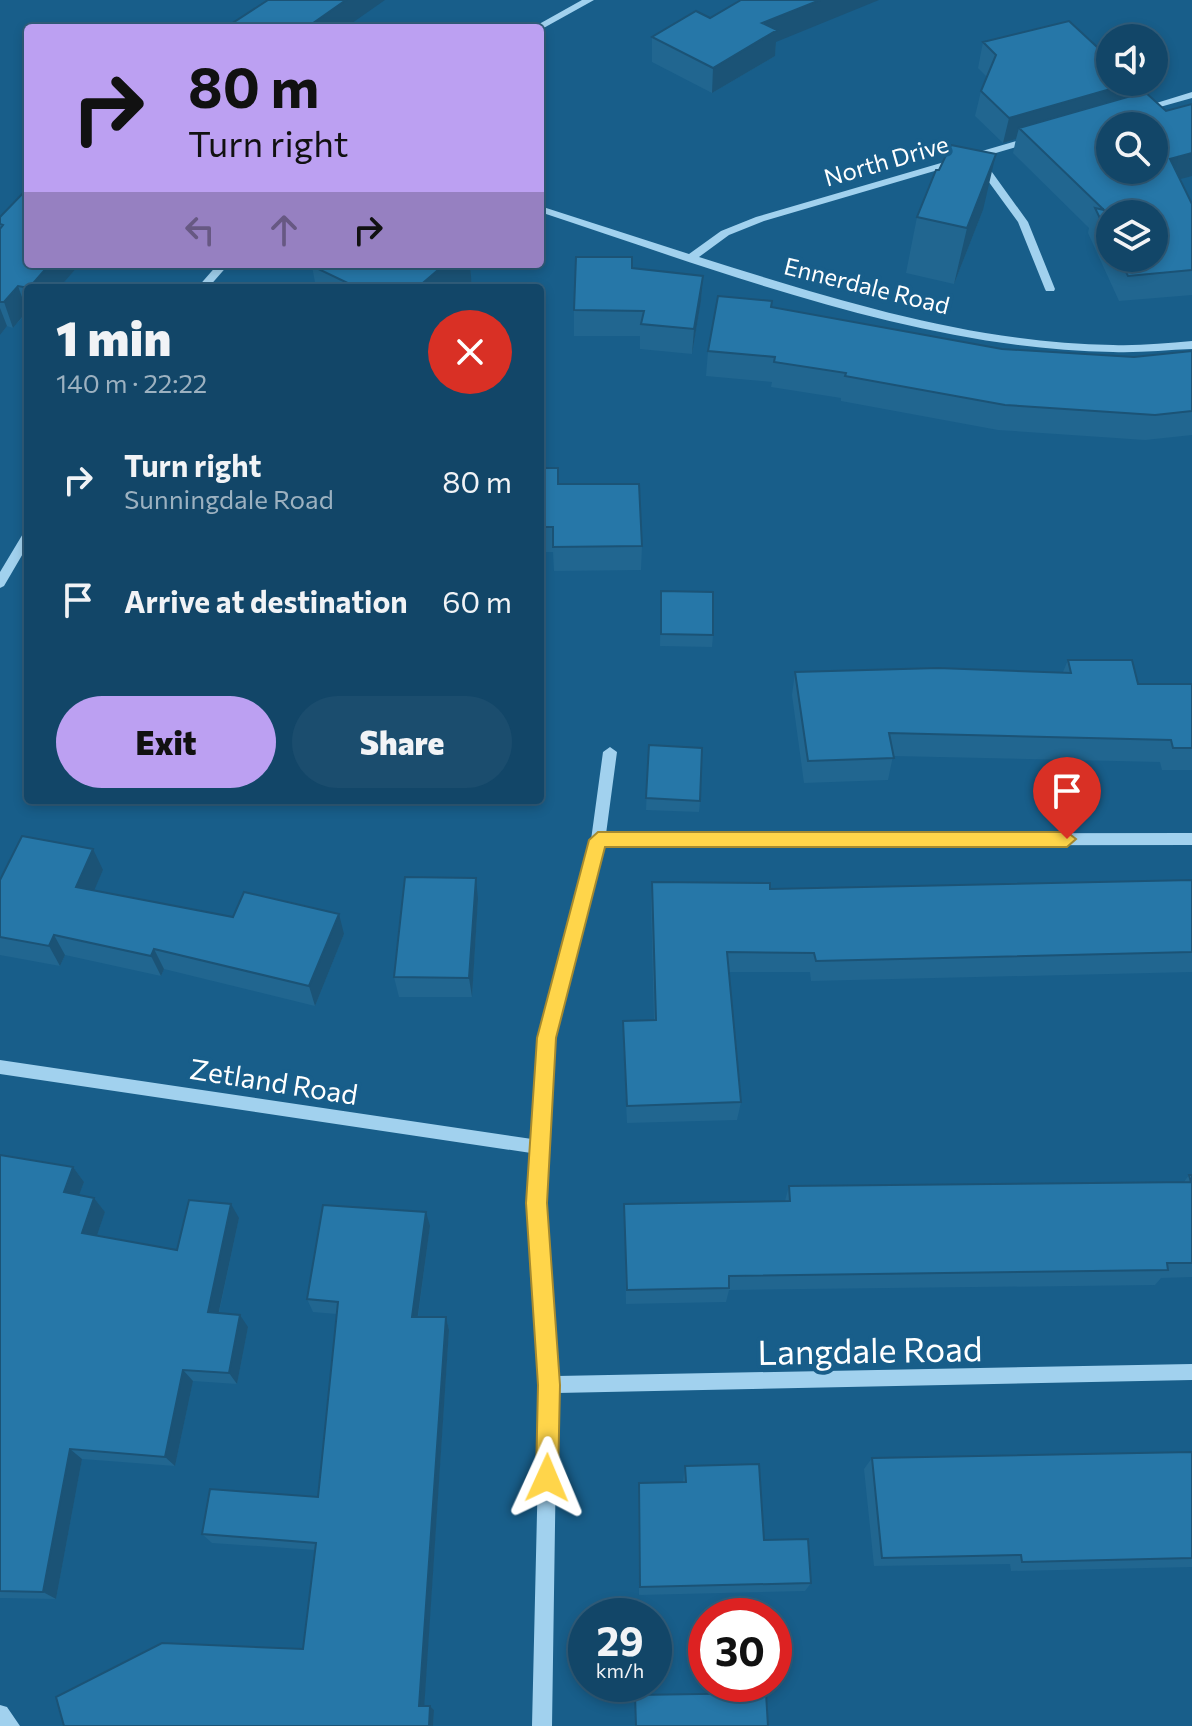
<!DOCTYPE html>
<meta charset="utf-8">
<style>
:root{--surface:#124668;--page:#1b4d6e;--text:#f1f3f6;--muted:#9cb1c0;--line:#315e7c;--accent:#bca0f2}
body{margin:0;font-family:Commissioner,sans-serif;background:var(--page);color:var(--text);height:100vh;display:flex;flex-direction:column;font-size:30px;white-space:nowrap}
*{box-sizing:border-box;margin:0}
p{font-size:26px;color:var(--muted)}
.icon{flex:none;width:44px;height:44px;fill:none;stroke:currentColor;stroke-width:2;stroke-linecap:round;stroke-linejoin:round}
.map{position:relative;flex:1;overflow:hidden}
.drawer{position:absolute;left:24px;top:284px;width:520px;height:520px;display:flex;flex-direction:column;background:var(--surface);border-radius:8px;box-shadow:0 4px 12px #0003,0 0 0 2px var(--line)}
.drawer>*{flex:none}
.guide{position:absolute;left:24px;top:24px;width:520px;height:244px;border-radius:8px;box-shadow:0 4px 12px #0003,0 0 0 2px var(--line);background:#bca0f2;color:#111;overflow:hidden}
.controls{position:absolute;left:1096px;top:24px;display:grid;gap:16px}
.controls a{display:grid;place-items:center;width:72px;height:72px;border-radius:50%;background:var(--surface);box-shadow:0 4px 12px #0003,0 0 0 2px var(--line);font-size:40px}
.speed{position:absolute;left:568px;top:1598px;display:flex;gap:16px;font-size:40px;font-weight:700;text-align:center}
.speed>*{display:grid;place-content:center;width:104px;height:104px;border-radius:50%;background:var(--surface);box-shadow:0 4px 12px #0003,0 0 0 2px var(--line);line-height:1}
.speed small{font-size:20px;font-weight:400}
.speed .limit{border:12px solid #d22;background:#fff;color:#111}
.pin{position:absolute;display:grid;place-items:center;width:68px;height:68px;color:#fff;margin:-82px -34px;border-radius:50% 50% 50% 0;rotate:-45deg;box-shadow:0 0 8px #0007}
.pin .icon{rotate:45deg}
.me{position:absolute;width:88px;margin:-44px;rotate:1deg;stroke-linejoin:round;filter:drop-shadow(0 0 6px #0008)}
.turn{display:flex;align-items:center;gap:28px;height:168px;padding:0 32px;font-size:36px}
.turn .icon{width:104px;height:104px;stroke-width:2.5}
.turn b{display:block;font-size:56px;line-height:68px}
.lanes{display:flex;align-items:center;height:76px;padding:0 32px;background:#0003;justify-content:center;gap:40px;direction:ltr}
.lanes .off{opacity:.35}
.round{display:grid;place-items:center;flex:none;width:84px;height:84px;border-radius:42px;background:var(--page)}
.head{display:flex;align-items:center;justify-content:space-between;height:136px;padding:0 32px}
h1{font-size:48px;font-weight:800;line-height:60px}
.button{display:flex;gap:16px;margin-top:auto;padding:16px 32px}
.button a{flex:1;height:92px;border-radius:48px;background:var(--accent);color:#111;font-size:32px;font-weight:800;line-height:92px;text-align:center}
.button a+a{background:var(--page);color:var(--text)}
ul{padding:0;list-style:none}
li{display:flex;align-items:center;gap:24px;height:120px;padding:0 32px}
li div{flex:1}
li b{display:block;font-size:30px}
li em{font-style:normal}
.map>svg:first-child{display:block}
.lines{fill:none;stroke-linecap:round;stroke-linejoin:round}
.minor{fill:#a1d1ee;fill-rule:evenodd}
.wall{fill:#216690;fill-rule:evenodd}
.shaded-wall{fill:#1b5376}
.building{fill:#2677a8;stroke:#1b5376;stroke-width:2;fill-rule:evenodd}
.route{fill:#ffd54a;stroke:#a68a30;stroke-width:2}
.labels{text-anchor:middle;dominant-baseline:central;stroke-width:8;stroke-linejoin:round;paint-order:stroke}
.far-street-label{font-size:24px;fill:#fff;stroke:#185e8a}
.street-label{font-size:28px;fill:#fff;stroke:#185e8a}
.near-street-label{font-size:34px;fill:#fff;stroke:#185e8a}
</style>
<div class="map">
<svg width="1192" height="1726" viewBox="0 0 1192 1726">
<rect width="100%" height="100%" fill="#185e8a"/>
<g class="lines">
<!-- minor -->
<path class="minor" d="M582,0H594L540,30V28H532Z
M1192,92V98L1142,112L1137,109Z
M1030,137L1035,140L1033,142L764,221L729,235L699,257C833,299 971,343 1113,345C1139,346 1166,343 1192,341V349C1166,350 1139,353 1113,352C920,349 722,272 540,212V206L689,254L721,231L756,217Z
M976,161H984L1028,222L1055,289L1054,291H1046L1045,289L1018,222L975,163Z
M218,264H229L208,288H197Z
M28,531V545L4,586L0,588V572L24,532Z
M610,747L617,752L606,834L1192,833V845L603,846L554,1038L544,1203L557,1376L1192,1364V1380L557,1393L552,1726H532L540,1385L528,1203L531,1153L0,1074V1060L532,1139L538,1038L591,840L603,752Z
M0,1705L7,1707L20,1726H0Z"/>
</g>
<!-- wall -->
<path class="wall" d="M710,18L776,42L775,56L712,93L652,62V37Z
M983,42L1131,96L1180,179L1192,204V295L1119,301L1088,233L1089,228L1013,153L1016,139L1003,143L975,116L981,91L987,77L978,68ZM1110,214L1154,258H1110Z
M939,170L983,210L954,284L906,273L917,217Z
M0,217L28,264H80L59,288H28V311L13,328L7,326L0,335Z
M470,264L472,288H316L312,266Z
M632,268L703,276L701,301L692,354L640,349V336H574V310Z
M771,307L1002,349L1134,357L1192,351V435L1145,440L998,430L841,401V398L771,387L772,382L706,376L708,351Z
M540,468H558V484L642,546L641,570L554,571L553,552H540Z
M661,591L713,635L712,647L660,646Z
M1068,660L1138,684H1192V770H1162L1160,762L893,756L888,780L804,783L792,695L795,672H1063Z
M649,745L700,801L699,812L646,810Z
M103,870L94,890L233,917L344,934L315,1006L164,969L161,976L65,955L60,966L0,955V880Z
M1192,880V972L811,981L810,972H729L741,1102L737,1120L627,1123L623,1039V1021L654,1020L651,903L652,882L770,889Z
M478,899L472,997H399L394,977Z
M0,1155L73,1167L84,1182L79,1195L94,1198L105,1212L97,1235L177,1250L239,1218L219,1313L248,1327L237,1384L193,1381L175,1466L82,1459L56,1599L0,1598Z
M1189,1175H1192V1277L1161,1278L1155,1285L729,1290L726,1302L626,1304L624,1204L785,1201L789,1186L1184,1182Z
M430,1226L418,1317H446L449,1330L424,1706H430L434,1710L433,1726H64L303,1649L315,1550L212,1543L202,1534L318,1497L337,1314L313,1312L307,1299Z
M1192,1452V1567L1011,1571L1010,1564L874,1566L864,1469L872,1458Z
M685,1466L811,1583L805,1591L639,1595L638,1493L639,1483L683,1482Z"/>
<!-- shaded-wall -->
<path class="shaded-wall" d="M346,0H385L345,28H306Z
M820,0H879L776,42L775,56L712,93L713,68L762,23Z
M1135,82L1127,108L1019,128L1016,139L1003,143L1009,118Z
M1192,153V176L1162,184L1170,159Z
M996,154L983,210L954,284L967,228Z
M50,264H80L59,288H29Z
M445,264H470L472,288H417Z
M703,276L701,301L692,354L694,329Z
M18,286L27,311L13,328L4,302Z
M0,308L7,326L0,335Z
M93,849L103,870L87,907L76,887Z
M476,878L478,899L472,997L469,978Z
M339,914L344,934L315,1006L309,986Z
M54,935L65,955L60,966L49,946Z
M154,949L164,969L161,976L151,956Z
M73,1167L84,1182L75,1206L64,1192Z
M94,1198L105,1212L93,1247L82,1233Z
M231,1204L239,1218L216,1325L208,1312Z
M426,1212L430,1226L416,1329L412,1317Z
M240,1315L248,1327L237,1384L229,1373Z
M446,1317L449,1330L424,1710L419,1706Z
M183,1370L193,1381L175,1466L165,1457Z
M70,1449L82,1459L56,1599L43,1592Z
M430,1706L434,1710L433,1726H429Z"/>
<!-- building -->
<path class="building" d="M268,0H346L306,28H225Z
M741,0H820L762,23L777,30L713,68L652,37L696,11L710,18Z
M1069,21L1110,59V82H1135L1009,118L981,91L996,55L983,42Z
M1145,92L1166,111L1192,104V153L1170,159L1192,204V270L1128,276L1119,258H1154V214H1110V239L1095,208L1104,210L1019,128ZM1110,126H1154V170H1110Z
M951,145L996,154L967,228L917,217L936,170H939Z
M28,188V264H50L29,288L18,286L4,302H0V229L3,225L0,224V217Z
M576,257H632V268L703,276L694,329L641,324L644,311L574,310Z
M314,264H445L417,288H358L312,266Z
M718,296L772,301L771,307L1002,349L1134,357L1192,351V411L1155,415L1005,405L845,376L846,373L774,362L775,357L708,351Z
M540,468H558V484H639L642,546L553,547V527H540Z
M661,591L713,592V635L661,634Z
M1068,660H1132L1138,684H1192V748H1173L1171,740L889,733L894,758L808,761L795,672L938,668L1071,673Z
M649,745L702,748L700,801L646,798Z
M22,836L93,849L76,887L233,917L244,892L339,914L309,986L154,949L151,956L54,935L49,946L0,937V880Z
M405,877L476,878L469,978L394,977Z
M1192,880V952L816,961L814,953L727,952L741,1102L627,1106L623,1021L656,1020L652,882L770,883V889Z
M0,1155L73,1167L64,1192L94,1198L82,1233L177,1250L189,1200L231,1204L208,1312L240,1315L229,1373L183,1370L165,1457L70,1449L43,1592L0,1591Z
M1189,1175H1192V1263H1167L1168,1270L729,1276V1288L627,1290L624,1204L790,1201L789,1186L1191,1182Z
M323,1205L426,1212L412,1317H446L419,1706H430L429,1726H64L56,1697L162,1643L303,1649L316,1543L202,1534L210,1489L318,1497L338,1302L307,1299Z
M1192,1452V1558L1022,1562L1021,1555L882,1558L872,1458Z
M759,1464L764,1540L808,1539L811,1583L640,1587L639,1483L686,1482L685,1466Z
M766,1693L768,1726H636L635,1695Z"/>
<!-- route -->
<path class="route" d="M598,832H1067L1076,839L1067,847H605L556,1038L547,1203L560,1385L558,1478L555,1486L547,1490L539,1486L536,1478L538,1385L526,1203L537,1038L589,840Z"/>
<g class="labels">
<!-- far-street labels -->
<g class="far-street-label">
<text transform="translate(886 160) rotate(-16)">North Drive</text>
<text transform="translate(867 285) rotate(14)">Ennerdale Road</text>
</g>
<!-- street labels -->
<g class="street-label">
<text transform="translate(274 1081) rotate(9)">Zetland Road</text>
</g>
<!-- near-street labels -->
<g class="near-street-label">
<text transform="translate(870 1349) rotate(-1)">Langdale Road</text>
</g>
</g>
</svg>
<div class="controls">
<a><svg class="icon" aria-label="sound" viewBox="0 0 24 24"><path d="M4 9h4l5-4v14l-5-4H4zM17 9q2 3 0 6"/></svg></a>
<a><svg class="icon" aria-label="search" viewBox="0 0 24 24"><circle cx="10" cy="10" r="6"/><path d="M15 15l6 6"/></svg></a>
<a><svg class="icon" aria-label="layers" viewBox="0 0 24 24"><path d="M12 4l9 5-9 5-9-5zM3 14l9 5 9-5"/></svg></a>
</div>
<div class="speed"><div>29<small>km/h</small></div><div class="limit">30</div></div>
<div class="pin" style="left:1067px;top:839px;background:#d93025"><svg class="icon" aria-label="arrive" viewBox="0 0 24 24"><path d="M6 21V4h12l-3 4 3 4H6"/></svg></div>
<svg class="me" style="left:547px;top:1478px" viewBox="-20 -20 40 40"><path d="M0-17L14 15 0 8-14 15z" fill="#ffd54a" stroke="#fff" stroke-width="4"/></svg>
<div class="guide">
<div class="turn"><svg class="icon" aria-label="right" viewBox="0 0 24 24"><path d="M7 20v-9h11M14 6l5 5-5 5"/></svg><div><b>80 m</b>Turn right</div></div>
<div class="lanes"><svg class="icon off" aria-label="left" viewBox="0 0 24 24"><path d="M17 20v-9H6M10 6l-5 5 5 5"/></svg><svg class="icon off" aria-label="ahead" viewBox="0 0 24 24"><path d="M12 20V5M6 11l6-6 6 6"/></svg><svg class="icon" aria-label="right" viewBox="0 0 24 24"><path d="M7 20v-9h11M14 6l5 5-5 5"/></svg></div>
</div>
<section class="drawer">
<div class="head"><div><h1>1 min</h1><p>140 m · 22:22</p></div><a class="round" style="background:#d93025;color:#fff"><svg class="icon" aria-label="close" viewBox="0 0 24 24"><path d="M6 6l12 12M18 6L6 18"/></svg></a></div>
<ul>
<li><svg class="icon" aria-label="right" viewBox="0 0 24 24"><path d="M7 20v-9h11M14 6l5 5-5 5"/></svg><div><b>Turn right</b><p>Sunningdale Road</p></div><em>80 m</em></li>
<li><svg class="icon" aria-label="arrive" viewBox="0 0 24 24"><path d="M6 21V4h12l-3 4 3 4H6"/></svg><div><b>Arrive at destination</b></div><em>60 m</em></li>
</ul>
<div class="button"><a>Exit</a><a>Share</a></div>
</section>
</div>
